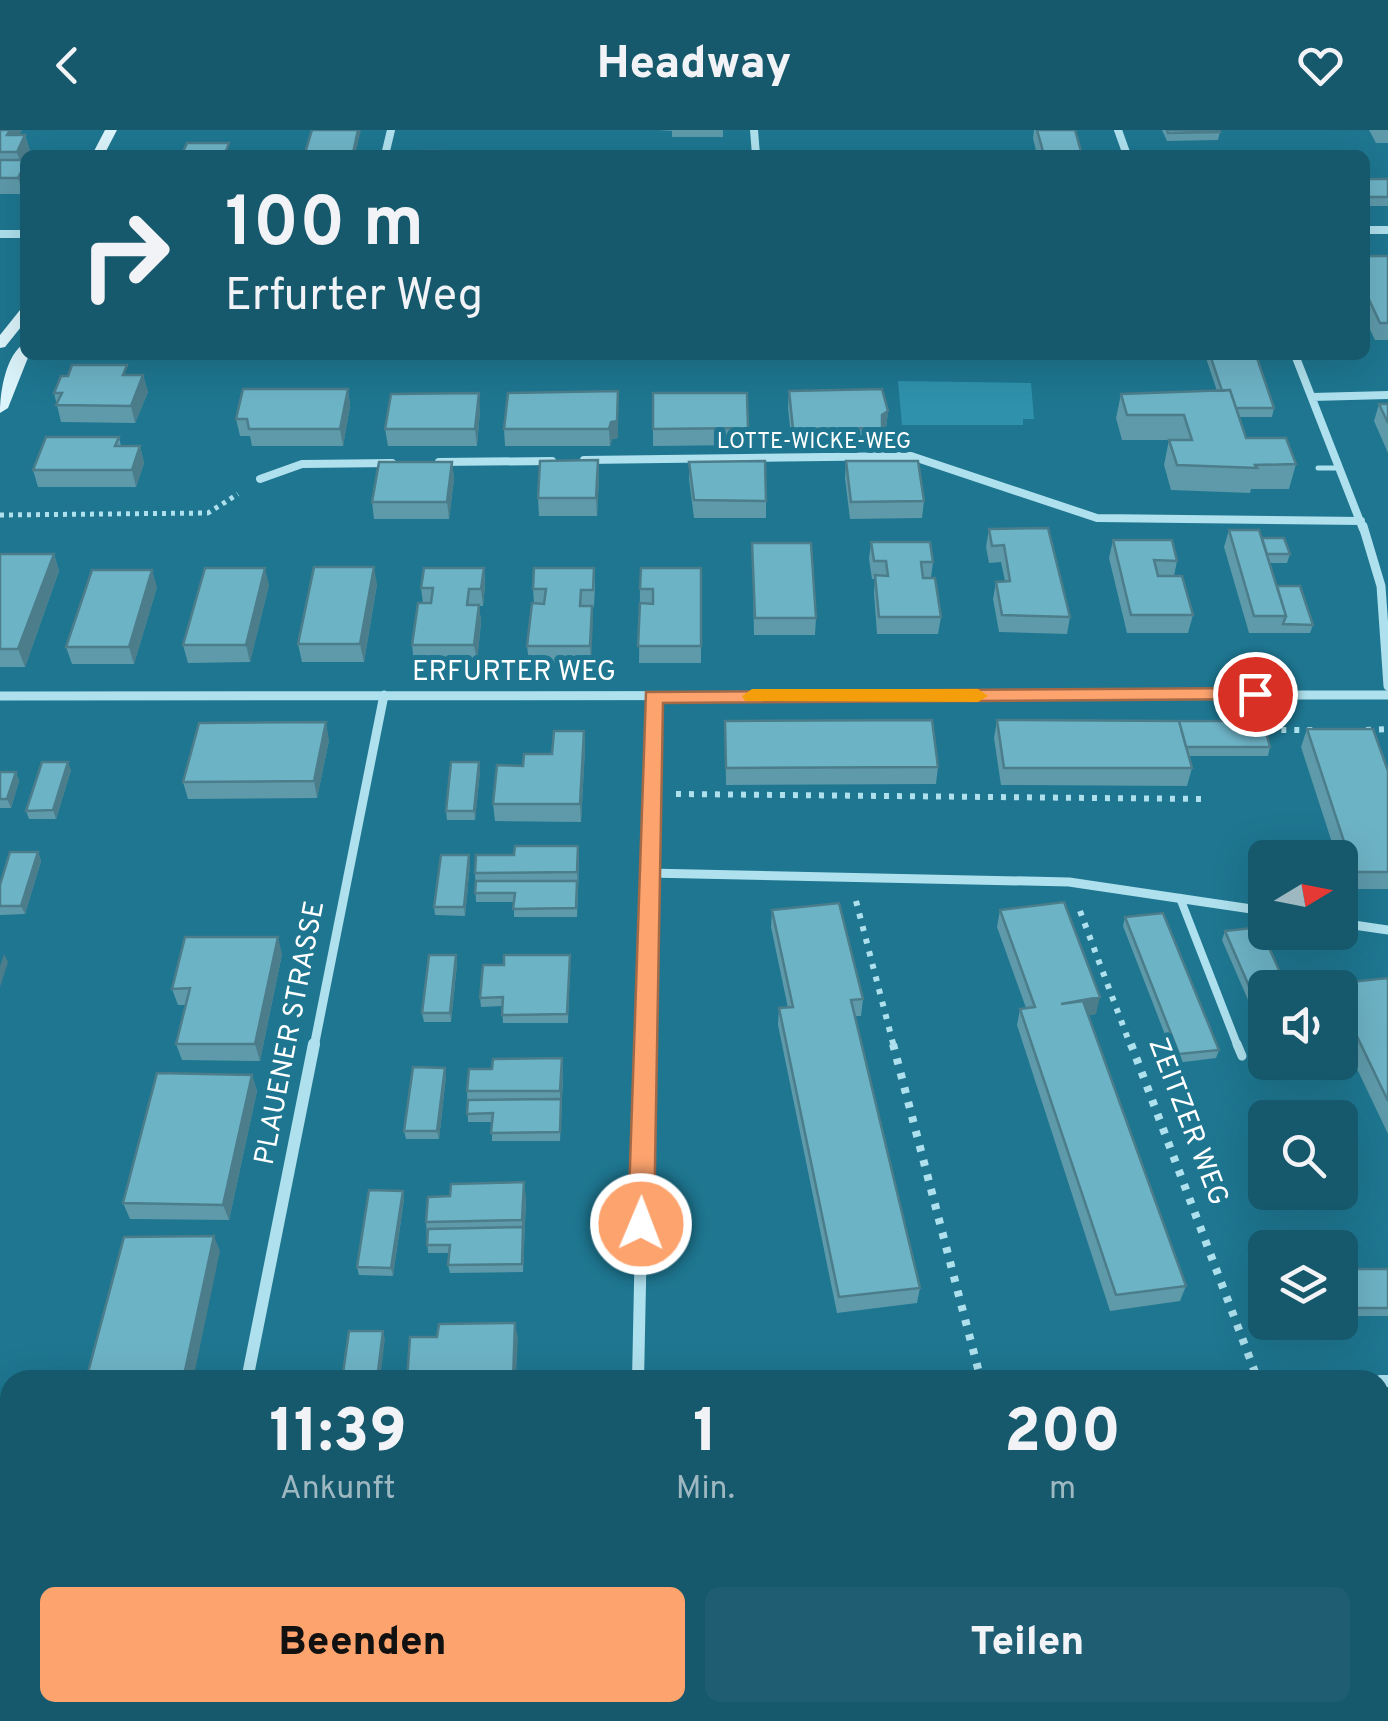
<!DOCTYPE html>
<html lang="de">
<style>
:root{--surface:#16586c;--page:#1f5e72;--text:#f1f3f6;--muted:#9eb8c2;--accent:#fca36e}
body{margin:0;font-family:Overpass,sans-serif;background:var(--page);color:var(--text);height:100vh;display:flex;flex-direction:column;font-size:38px;white-space:nowrap}
*{box-sizing:border-box;margin:0}
p{font-size:32px;color:var(--muted)}
.icon{flex:none;width:55px;height:55px;fill:none;stroke:currentColor;stroke-width:2;stroke-linecap:round;stroke-linejoin:round}
.map{position:relative;flex:1;overflow:hidden}
.sheet{position:absolute;left:0px;top:1240px;width:1390px;height:352px;display:flex;flex-direction:column;background:var(--surface);border-radius:30px 30px 0 0;box-shadow:0 10px 40px #0002}
.sheet>*{flex:none}
.banner{position:absolute;left:20px;top:20px;width:1350px;height:210px;border-radius:15px;box-shadow:0 10px 40px #0002;background:#16586c;color:var(--text);overflow:hidden}
.needle{width:65px;rotate:80deg}
.tools{position:absolute;left:1248px;top:710px;display:grid;gap:20px}
.tools a{display:grid;place-items:center;width:110px;height:110px;border-radius:15px;background:var(--surface);box-shadow:0 10px 40px #0002;font-size:50px}
.pin{position:absolute;display:grid;place-items:center;width:85px;height:85px;color:#fff;margin:-42px;border:5px solid #fff;border-radius:50%;box-shadow:0 2px 10px #0007}
.me{position:absolute;width:110px;margin:-55px;rotate:1deg;stroke-linejoin:round;filter:drop-shadow(0 0 8px #0008)}
.turn{display:flex;align-items:center;gap:35px;height:210px;padding:0 40px;font-size:45px}
.turn .icon{width:130px;height:130px;stroke-width:2.5}
.turn b{display:block;font-size:70px;line-height:85px}
.eta{display:flex;justify-content:space-evenly;align-items:center;height:170px;text-align:center}
.eta b{font-size:60px;font-weight:800;line-height:70px}
.cta{display:flex;gap:20px;margin-top:auto;padding:20px 40px}
.cta a{flex:1;height:115px;border-radius:15px;background:var(--accent);color:#111;font-size:40px;font-weight:800;line-height:115px;text-align:center}
.cta a+a{background:var(--page);color:var(--text)}
header{display:flex;justify-content:space-between;align-items:center;height:130px;padding:0 40px;background:var(--surface);font-size:45px;font-weight:800}
.map>svg:first-child{display:block}
.green{fill:#2f91ac}
.lines{fill:none;stroke-linecap:round;stroke-linejoin:round}
.path-far2{stroke:#aee0ed;stroke-width:5;stroke-dasharray:4 5;stroke-linecap:butt}
.path-far1{stroke:#aee0ed;stroke-width:6;stroke-dasharray:5 8;stroke-linecap:butt}
.path{stroke:#aee0ed;stroke-width:8;stroke-dasharray:6 9;stroke-linecap:butt}
.service-far2{stroke:#aee0ed;stroke-width:5}
.service-far1{stroke:#aee0ed;stroke-width:8}
.service{stroke:#aee0ed;stroke-width:9}
.minor-far2{stroke:#aee0ed;stroke-width:8}
.minor-far1{stroke:#aee0ed;stroke-width:9}
.minor{stroke:#aee0ed;stroke-width:12}
.tertiary{fill:#aee0ed;fill-rule:evenodd}
.secondary{fill:#dbf3fa;fill-rule:evenodd}
.wall{fill:#5e9aaa}
.shaded-wall{fill:#4c7d8b}
.building{fill:#6db3c6;stroke:#4c7d8b;stroke-width:2.5}
.route{fill:#fca36e;stroke:#a46a48;stroke-width:2.5}
.slow{fill:#f59e0b}
.labels{text-anchor:middle;dominant-baseline:central;stroke-width:10;stroke-linejoin:round;paint-order:stroke}
.far-street-label{font-size:22px;fill:#fff;stroke:#1e7690}
.street-label{font-size:28px;fill:#fff;stroke:#1e7690}
</style>
<header><svg class="icon" aria-label="back" viewBox="0 0 24 24"><path d="M15 5l-7 7 7 7"/></svg>Headway<svg class="icon" aria-label="heart" viewBox="0 0 24 24"><path d="M12 20l-8-8c-3-5 5-10 8-4 3-6 11-1 8 4z"/></svg></header>
<div class="map">
<svg width="1388" height="1591" viewBox="0 0 1388 1591">
<rect width="100%" height="100%" fill="#1e7690"/>
<!-- green -->
<path class="green" d="M898,251L1031,253L1034,289H1023V295H902Z"/>
<g class="lines">
<!-- path-far2 -->
<path class="path-far2" d="M0,385L208,383L238,364"/>
<!-- path-far1 -->
<path class="path-far1" d="M1263,589L1267,600H1313
M1366,600L1388,599
M676,664L1202,669
M856,771L894,917
M1080,781L1131,917"/>
<!-- path -->
<path class="path" d="M893,914L981,1250
M1131,914L1258,1250"/>
<!-- service-far2 -->
<path class="service-far2" d="M1318,338H1339"/>
<!-- service-far1 -->
<path class="service-far1" d="M1180,768L1238,917"/>
<!-- service -->
<path class="service" d="M1237,914L1242,926"/>
<!-- minor-far2 -->
<path class="minor-far2" d="M754,0L756,25
M1118,0L1127,25
M385,25L391,0
M1295,225L1363,399
M1312,267L1388,265
M584,330L911,326L1097,388L1361,391
M439,332L552,331
M260,349L302,334L392,333"/>
<!-- minor-far1 -->
<path class="minor-far1" d="M1363,396L1381,456L1388,556
M0,566L1388,565
M648,743L1069,752L1265,781
M1340,793L1388,800
M314,917L384,565
M645,917L653,566"/>
<!-- minor -->
<path class="minor" d="M247,1250L314,914
M638,1250L645,914
M1380,1251H1388
M185,1582V1591
M62,1591L64,1582
M628,1591L629,1582"/>
<!-- tertiary -->
<path class="tertiary" d="M1365,96H1388V104H1365Z
M0,100H25V108H0Z"/>
<!-- secondary -->
<path class="secondary" d="M105,0H117L104,25H92Z
M25,179V192L5,217L0,218V205L20,180Z
M25,213V225H29L8,278L0,283C0,261 6,224 25,213Z"/>
</g>
<!-- wall -->
<path class="wall" d="M0,0H22L19,5H25L30,21L25,25L23,64H0Z
M312,0L355,25H306Z
M659,0H723V7H672V1Z
M1034,0H1075L1082,25H1037L1033,8Z
M1162,0H1219L1220,2L1218,10L1167,11Z
M1369,0H1388V13H1376Z
M1365,49H1388V76H1365Z
M1365,126H1388V210H1375L1365,189Z
M1140,225H1170L1158,230Z
M1205,225H1256L1274,278L1272,287H1239L1246,308L1296,334L1289,359H1251L1250,363L1171,360L1164,335L1169,310H1178H1122L1116,288L1121,264L1217,261Z
M129,245H143L148,262L135,293L61,292L54,263Z
M348,259L350,276L343,316H252L250,306H240L236,289Z
M789,261L888,281L886,298L881,302L880,316H792L788,278Z
M653,263L748,298L747,315L653,316Z
M1379,274H1388V323L1374,291Z
M618,278V308L612,309L610,316H505L504,299Z
M480,280L477,316H388L385,299Z
M119,307L121,316H140L144,333L136,357H38L33,340Z
M598,330L599,347L597,386H539L538,368Z
M846,331L924,371L922,388L850,389L845,348Z
M452,332L454,349L449,389H374L372,372Z
M689,332L766,371V388H694L689,349Z
M989,399L1070,487L1067,504L999,502L993,469L996,452L1005,451L1001,432L989,433L986,417Z
M1229,400L1262,408L1290,424L1287,433H1270L1277,456L1313,495L1310,503H1249L1224,417Z
M1113,410L1177,431L1174,446L1193,485L1188,503H1127L1109,428Z
M871,412L933,432L931,448L941,487L938,504H877L874,463L875,449H872L869,429Z
M752,413L816,488L815,505H754Z
M0,424H54L59,441L25,537H0Z
M484,438L485,455L483,476H479L481,492L477,532L414,533L412,515L423,473L421,458Z
M594,438L595,456L594,477H592L591,533H529L527,516L534,473L533,459Z
M701,438V533H639L640,459Z
M377,454L364,532H302L298,514Z
M269,455L250,532L188,533L183,515Z
M157,457L134,534H72L66,517Z
M997,590L1270,617L1268,626H1188L1192,638L1187,656L1001,655L994,608Z
M725,591L938,637L936,654L726,655Z
M1307,599L1388,641V759H1347L1340,738V728H1337L1301,617Z
M584,601L585,618L581,692L495,691L493,674L523,636L552,624Z
M329,610L317,668L188,669L183,652Z
M71,640L56,689H29L26,681Z
M480,641L475,690H447L446,681Z
M0,642H16L19,651L11,678H0Z
M578,716L579,733L577,787H514V772H476L475,743L514,725Z
M38,722L41,731L25,784L0,785V755Z
M469,725L470,734L465,786L435,785L434,777Z
M772,780L863,869L861,886H855L920,1158L917,1173L837,1183L778,895L779,878H788L771,797Z
M1000,780L1096,884L1088,885L1186,1156L1180,1171L1110,1181L1017,895L1020,879L1026,878L997,797Z
M1125,787L1219,920L1216,928L1176,933L1123,796Z
M1225,801L1265,858V909L1222,810Z
M282,824L260,931L182,930L176,914L186,875H178L172,859Z
M456,825L457,834L451,892H424L422,883Z
M570,834L568,893H503L502,876L481,877L480,868L504,835Z
M1388,848V1004L1340,903V858H1331L1332,854Z
M562,928L563,945L560,1011H492V992H468L467,961L492,939Z
M252,945L257,961L229,1090L130,1089L123,1073Z
M446,946L439,1009H406L404,1001Z
M403,1061L404,1069L393,1146L359,1145L357,1137Z
M526,1068L523,1142L450,1143L448,1135L449,1123H428L426,1092Z
M1340,1139H1388V1186H1340Z
M1264,1140H1265V1166L1261,1148Z
M1380,1354H1388V1454L1386,1445H1380Z
M1384,1531H1388V1591H1386L1380,1567V1536Z
M1014,1582H1137L1138,1591H1015Z
M1218,1582H1345L1347,1591H1220Z"/>
<!-- shaded-wall -->
<path class="shaded-wall" d="M10,0H22L11,21L7,5Z
M358,0H361L355,25H353Z
M25,5L30,21L28,25H25V31L22,38L17,22Z
M25,34V59L23,64L18,48Z
M143,245L148,262L135,293L131,276Z
M348,259L350,276L343,316L340,299Z
M618,261V308L612,309L610,316L609,299Z
M479,263L480,280L477,316L475,299Z
M888,281L886,298L881,302L882,285Z
M140,316L144,333L136,357L132,340Z
M598,330L599,347L597,386L596,368Z
M452,332L454,349L449,389L447,372Z
M54,424L59,441L25,537L18,519Z
M374,437L377,454L364,532L360,514Z
M265,438L269,455L250,532L246,515Z
M484,438L485,455L483,476L481,459Z
M152,440L157,457L134,534L129,517Z
M479,475L481,492L477,532L474,515Z
M592,476L593,493L591,533L590,516Z
M326,592L329,610L317,668L314,651Z
M584,601L585,618L581,692L580,674Z
M68,632L71,640L56,689L53,680Z
M479,632L480,641L475,690L474,681Z
M16,642L19,651L11,678L7,669Z
M578,716L579,733L578,759L577,742Z
M38,722L41,731L25,784L21,776Z
M469,725L470,734L465,786L464,777Z
M278,807L282,824L260,931L255,914Z
M4,824L8,832L0,857V836Z
M456,825L457,834L451,892L450,883Z
M1100,867L1096,884L1057,891L1061,874Z
M562,928L563,945L560,1011V961Z
M445,938L446,946L439,1009L437,1001Z
M252,945L257,961L229,1090L223,1075Z
M524,1052L526,1068L523,1142L522,1090Z
M403,1061L404,1069L393,1146L391,1138Z
M214,1106L220,1121L193,1250H183Z
M515,1193L518,1208L516,1250H513Z
M383,1201L385,1209L380,1250H377Z
M4,1516L10,1523V1546L0,1589V1534Z"/>
<!-- building -->
<path class="building" d="M0,0H10L7,5H25L17,22H0Z
M312,0H358L353,23H305Z
M1037,0H1075L1082,25H1044Z
M1167,0H1219L1220,2L1168,3Z
M187,13H229L225,24L183,22Z
M423,21H442L441,25H422Z
M178,22L265,25H177Z
M0,30H25V34L18,48H0Z
M1365,49H1388V67H1365Z
M1365,126H1388V193H1380L1365,161Z
M1210,225H1256L1274,278H1236L1230,260L1222,261Z
M72,235H127L123,245H143L131,276L56,275L62,263H54L61,246H68Z
M243,259H348L340,299H249L247,289H236Z
M882,259L888,281L882,285V298L793,299L789,261Z
M1230,260L1246,308H1286L1296,334L1255,335L1257,338L1177,335L1169,310H1192L1184,285H1127L1121,264Z
M618,261L617,291L611,292L609,299H504L508,263Z
M479,263L475,299H385L391,264Z
M653,263H747L748,298L653,299Z
M1379,274H1388V293Z
M46,307H119L115,316H140L132,340H33Z
M598,330L596,368H538L540,331Z
M765,331L766,371L694,370L689,332Z
M846,331H918L924,371L851,372Z
M379,332H452L447,372H372Z
M1048,398L1070,487L1002,485L996,452L1010,451L1004,415L992,416L989,399Z
M1229,400H1259L1286,486H1254Z
M1262,408H1284L1290,424H1267Z
M1113,410H1172L1177,431L1154,430L1158,446H1182L1193,485H1131Z
M871,412H930L933,432H921L923,448H935L941,487H879L875,445L888,446L886,431H874Z
M752,413H811L816,488H755Z
M0,424H54L18,519H0Z
M314,437H374L360,514H298Z
M205,438H265L246,515H183Z
M424,438H484L481,459H469L467,475H479L474,515H412L418,473H431L433,458H421Z
M534,438H594L593,460H581L580,476H592L590,516H527L532,473L544,474L546,459H533Z
M641,438H701V516H638L640,473L653,474V459H640Z
M92,440H152L129,517H66Z
M1277,456H1300L1313,495L1283,494L1286,486Z
M932,590L938,637L726,638L725,591Z
M997,590L1179,591L1192,638H1004Z
M1179,591H1263L1270,617H1186Z
M326,592L314,651L183,652L199,593Z
M1307,599H1373L1388,641V742H1354Z
M554,601H584L580,674H493L497,635L523,636L524,624H552Z
M42,632H68L53,680L26,681Z
M451,632H479L474,681H446Z
M0,642H16L7,669H0Z
M515,716H578L577,742L475,743L476,725H514Z
M10,722H38L21,776H0V755Z
M441,725H469L464,777H434Z
M476,751H577L576,778L513,779L515,763H475Z
M1064,772L1100,867L1061,874L1083,871L1186,1156L1116,1165L1020,879L1035,877L1000,780Z
M839,773L863,869L851,870L920,1158L839,1167L779,878L793,877L772,780Z
M1163,783L1219,920L1179,924L1125,787Z
M1260,797L1287,858H1265V893L1225,801Z
M185,807H278L255,914H176L190,858L172,859Z
M429,825H456L450,883H422Z
M504,825H570L567,884L502,885L503,867L480,868L483,835H504Z
M1388,848V971L1340,871V858H1333L1332,854Z
M562,928L560,961H467L469,939H492L493,929Z
M413,937L445,938L437,1001H404Z
M157,943L252,945L223,1075L123,1073Z
M561,969L560,1002L491,1003L493,983L467,984L468,970Z
M524,1052L522,1090L426,1092L428,1067L450,1066L451,1054Z
M369,1060L403,1061L391,1138L357,1137Z
M523,1097L522,1134L448,1135L450,1115H427L428,1099Z
M214,1106L183,1250H86L124,1107Z
M1340,1139H1388V1178H1340Z
M515,1193L513,1250H407L410,1207H437L439,1194Z
M349,1201H383L377,1250H342Z
M1380,1354H1388V1431H1380Z
M0,1516H4L0,1534Z
M266,1582H335L334,1591H265Z
M367,1582H485L484,1591H365Z
M668,1582H784L785,1591H668Z
M843,1582H960L961,1591H844Z
M1020,1582H1137L1138,1591H1021Z
M1228,1582H1345L1347,1591H1230Z"/>
<!-- route -->
<path class="route" d="M1255,558L1265,564L1262,569L663,573L654,1094L650,1102L641,1105L632,1102L628,1094L646,562Z"/>
<!-- slow -->
<path class="slow" d="M752,559H978L988,566L978,572L745,571L742,566Z"/>
<g class="labels">
<!-- far-street labels -->
<g class="far-street-label">
<text x="814" y="312">LOTTE-WICKE-WEG</text>
</g>
<!-- street labels -->
<g class="street-label">
<text x="514" y="543">ERFURTER WEG</text>
<text transform="translate(291 903) rotate(-79)">PLAUENER STRASSE</text>
<text transform="translate(1187 992) rotate(69)">ZEITZER WEG</text>
</g>
</g>
</svg>
<div class="tools">
<a><svg class="needle" viewBox="-14 -14 28 28"><path d="M0-13l5 13h-10z" fill="#e53935"/><path d="M0 13l5-13h-10z" fill="#9eb8c2"/></svg></a>
<a><svg class="icon" aria-label="sound" viewBox="0 0 24 24"><path d="M4 9h4l5-4v14l-5-4H4zM17 9q2 3 0 6"/></svg></a>
<a><svg class="icon" aria-label="search" viewBox="0 0 24 24"><circle cx="10" cy="10" r="6"/><path d="M15 15l6 6"/></svg></a>
<a><svg class="icon" aria-label="layers" viewBox="0 0 24 24"><path d="M12 4l9 5-9 5-9-5zM3 14l9 5 9-5"/></svg></a>
</div>
<div class="pin" style="left:1255px;top:564px;background:#d93025"><svg class="icon" aria-label="arrive" viewBox="0 0 24 24"><path d="M6 21V4h12l-3 4 3 4H6"/></svg></div>
<svg class="me" style="left:641px;top:1094px" viewBox="-20 -20 40 40"><circle r="17" fill="#fca36e" stroke="#fff" stroke-width="3"/><path d="M0-11L8 9 0 5-8 9z" fill="#fff"/></svg>
<div class="banner">
<div class="turn"><svg class="icon" aria-label="right" viewBox="0 0 24 24"><path d="M7 20v-9h11M14 6l5 5-5 5"/></svg><div><b>100 m</b>Erfurter Weg</div></div>
</div>
<section class="sheet">
<div class="eta">
<div><b>11:39</b><p>Ankunft</p></div>
<div><b>1</b><p>Min.</p></div>
<div><b>200</b><p>m</p></div>
</div>
<div class="cta"><a>Beenden</a><a>Teilen</a></div>
</section>
</div>
